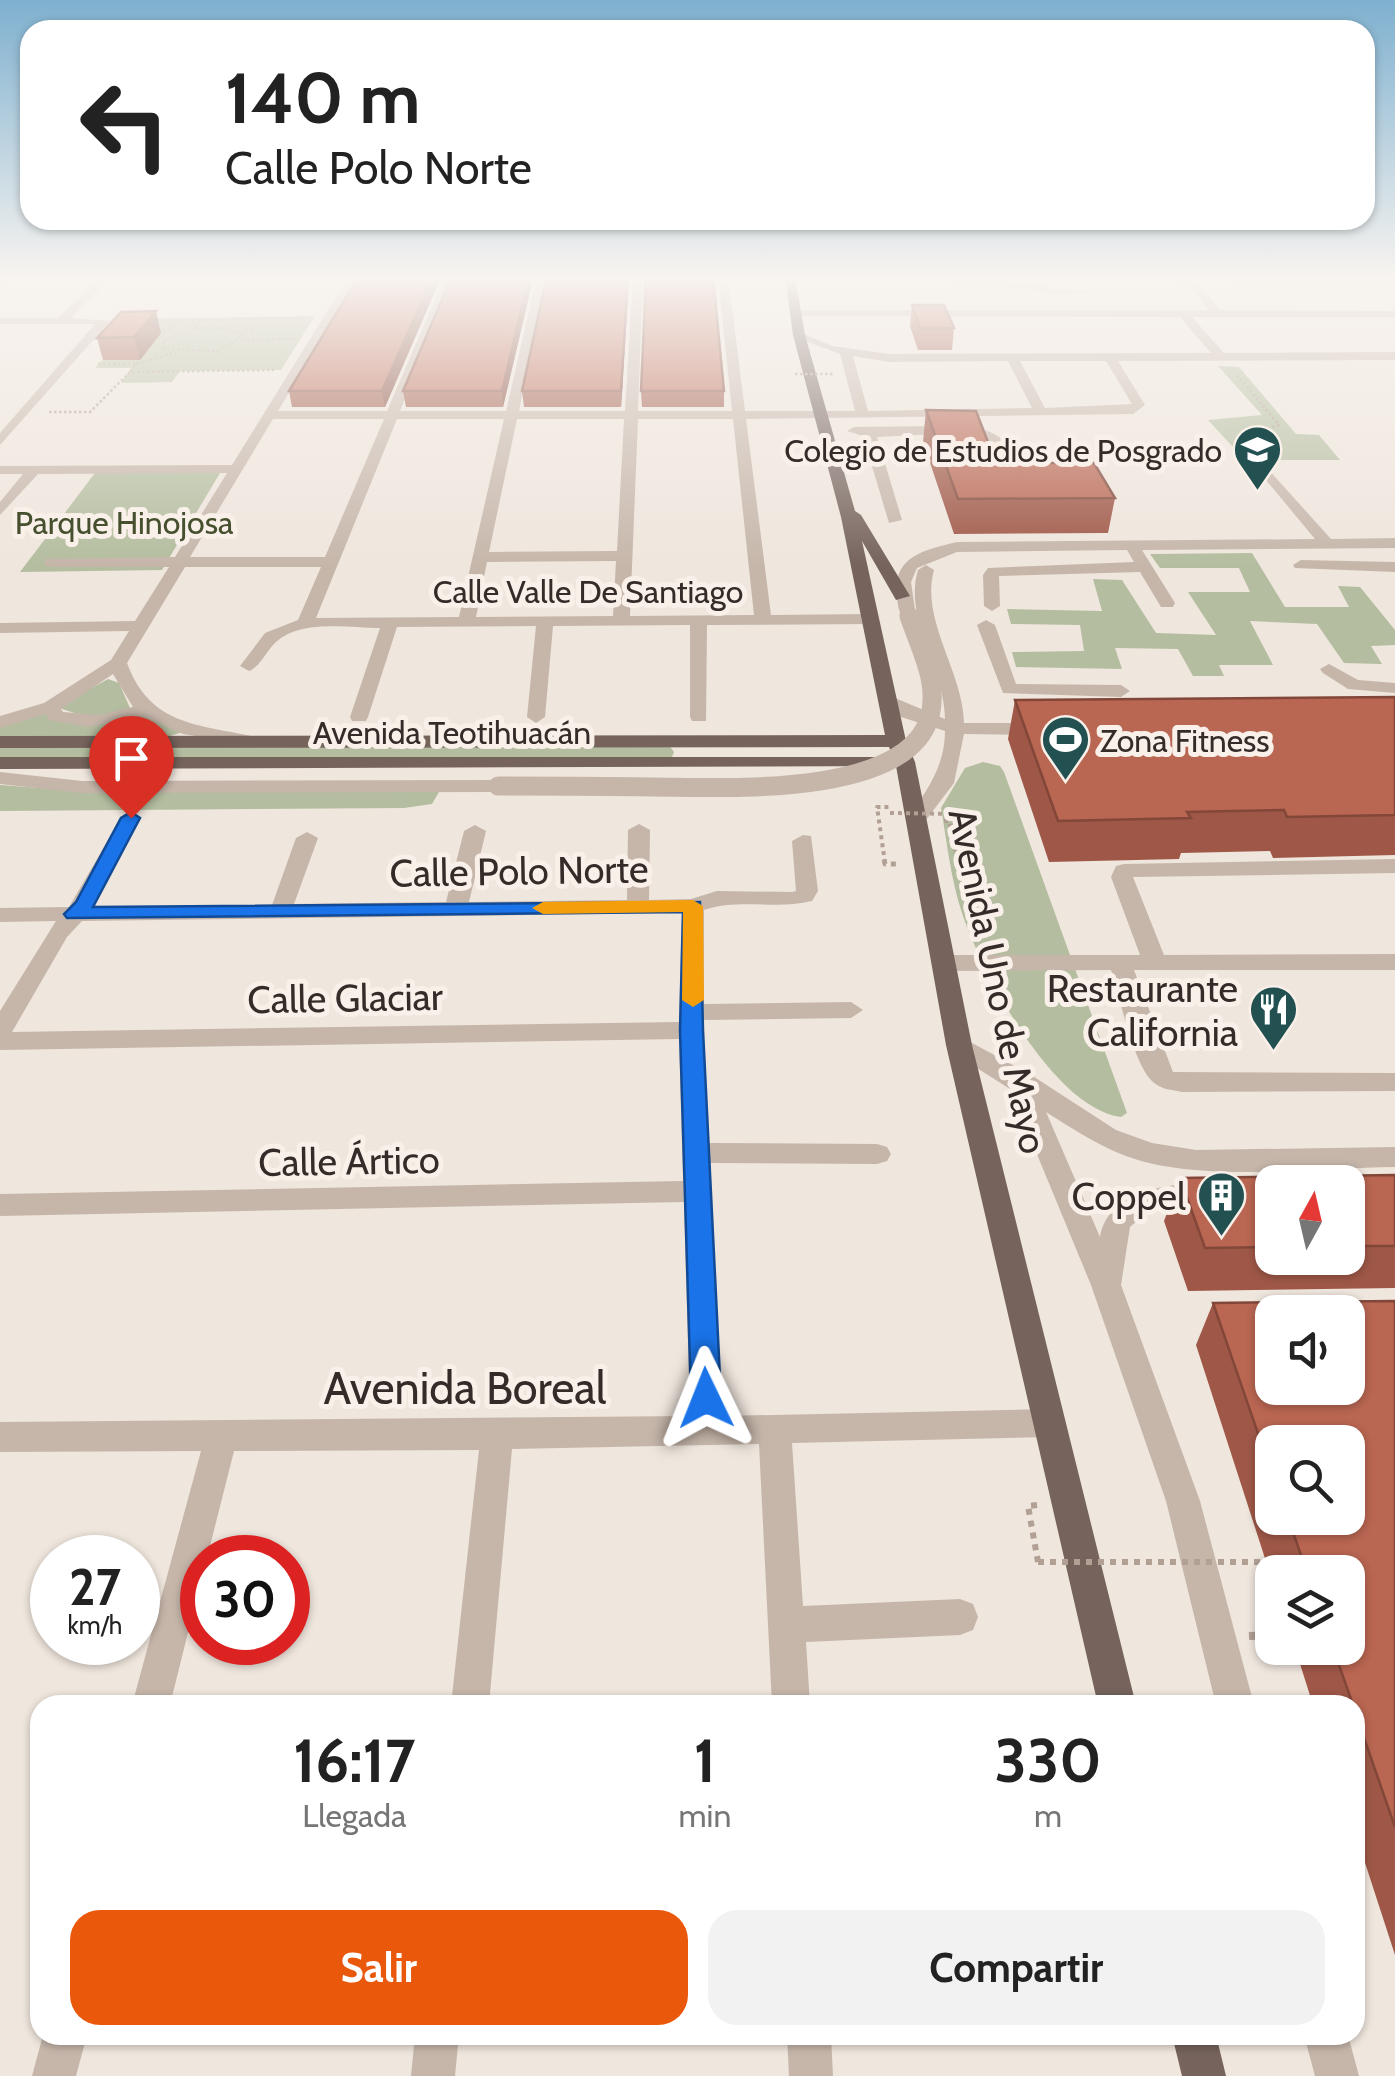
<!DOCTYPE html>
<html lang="es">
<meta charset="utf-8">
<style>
:root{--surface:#fff;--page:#f2f2f2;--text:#222;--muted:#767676;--accent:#ea580c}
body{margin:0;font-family:Cabin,sans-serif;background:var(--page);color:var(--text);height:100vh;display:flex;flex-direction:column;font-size:38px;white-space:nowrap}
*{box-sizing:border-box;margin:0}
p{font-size:32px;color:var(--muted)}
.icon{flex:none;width:55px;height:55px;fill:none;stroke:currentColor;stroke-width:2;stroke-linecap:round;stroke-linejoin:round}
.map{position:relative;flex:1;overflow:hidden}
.side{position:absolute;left:30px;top:1695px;width:1335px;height:350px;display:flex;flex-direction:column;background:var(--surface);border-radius:30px;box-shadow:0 2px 8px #0004}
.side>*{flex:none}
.top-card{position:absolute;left:20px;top:20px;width:1355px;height:210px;border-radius:30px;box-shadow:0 2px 8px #0004;background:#fff;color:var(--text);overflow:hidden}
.needle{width:65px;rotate:8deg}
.fabs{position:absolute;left:1255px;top:1165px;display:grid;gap:20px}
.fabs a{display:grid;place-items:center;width:110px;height:110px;border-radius:20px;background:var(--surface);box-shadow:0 2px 8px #0004;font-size:50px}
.speed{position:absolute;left:30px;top:1535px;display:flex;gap:20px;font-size:50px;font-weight:700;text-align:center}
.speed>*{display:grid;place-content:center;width:130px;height:130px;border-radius:50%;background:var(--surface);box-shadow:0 2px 8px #0004;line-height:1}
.speed small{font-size:25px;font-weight:400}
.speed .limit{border:15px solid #d22;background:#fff;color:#111}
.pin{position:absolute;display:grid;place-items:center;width:85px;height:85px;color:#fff;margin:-102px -42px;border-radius:50% 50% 50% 0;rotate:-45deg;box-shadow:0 0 10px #0007}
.pin .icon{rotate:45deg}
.me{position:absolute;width:110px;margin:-55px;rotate:358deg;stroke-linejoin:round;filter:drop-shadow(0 0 8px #0008)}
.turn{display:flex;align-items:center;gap:35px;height:210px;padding:0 40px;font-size:45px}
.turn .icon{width:130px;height:130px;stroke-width:2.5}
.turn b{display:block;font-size:70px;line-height:85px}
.eta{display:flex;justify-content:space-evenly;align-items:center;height:170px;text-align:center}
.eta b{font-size:60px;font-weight:700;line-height:70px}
.cta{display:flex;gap:20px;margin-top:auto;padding:20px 40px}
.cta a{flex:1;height:115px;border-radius:30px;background:var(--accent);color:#fff;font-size:40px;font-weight:700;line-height:115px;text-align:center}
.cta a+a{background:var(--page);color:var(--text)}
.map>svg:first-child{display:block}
.green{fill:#b4bd9f}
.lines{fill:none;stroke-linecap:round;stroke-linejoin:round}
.path-far4{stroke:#b2a095;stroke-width:2.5;stroke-dasharray:2.5 2.5;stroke-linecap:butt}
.path-far3{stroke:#b2a095;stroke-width:4;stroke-dasharray:4 4;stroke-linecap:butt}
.path-far2{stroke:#b2a095;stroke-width:5;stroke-dasharray:5 5;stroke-linecap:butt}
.path-far1{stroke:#b2a095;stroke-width:6;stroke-dasharray:6 6;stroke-linecap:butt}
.path{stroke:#b2a095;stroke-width:8;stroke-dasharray:8 8;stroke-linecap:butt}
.minor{fill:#c6b6aa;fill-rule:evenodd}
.major{fill:#75635c;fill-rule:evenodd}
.path-bridge-far2{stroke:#b2a095;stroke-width:2.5;stroke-dasharray:2.5 2.5;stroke-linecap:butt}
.path-bridge-far1{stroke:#b2a095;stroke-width:4;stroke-dasharray:4 4;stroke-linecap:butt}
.path-bridge{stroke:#b2a095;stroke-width:6;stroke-dasharray:6 6;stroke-linecap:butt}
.minor-bridge-far1{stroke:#c6b6aa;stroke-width:15}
.minor-bridge{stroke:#c6b6aa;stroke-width:19}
.wall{fill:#9f5847;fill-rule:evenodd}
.shaded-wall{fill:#824739}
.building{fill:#b96652;stroke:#824739;stroke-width:2.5;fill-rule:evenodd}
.route{fill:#1a73e8;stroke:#114b97;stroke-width:2.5}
.slow{fill:#f59e0b}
.labels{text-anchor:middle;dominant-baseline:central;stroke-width:10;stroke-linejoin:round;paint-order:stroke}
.far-poi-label{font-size:32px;fill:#352c29;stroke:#f8f0e9;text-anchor:end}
.far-park-label{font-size:32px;fill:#46502f;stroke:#f8f0e9}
.far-street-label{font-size:32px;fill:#352c29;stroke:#f8f0e9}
.street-label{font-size:38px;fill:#352c29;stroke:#f8f0e9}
.poi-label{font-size:38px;fill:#352c29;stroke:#f8f0e9;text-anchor:end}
.near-street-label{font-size:45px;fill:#352c29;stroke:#f8f0e9}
</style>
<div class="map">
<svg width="1395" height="2076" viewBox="0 0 1395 2076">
<rect width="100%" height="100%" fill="#efe6dd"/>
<!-- green -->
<path class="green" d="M315,316L281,370L180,371L172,382L121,383L131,368H95L139,319Z
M1218,366L1239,367L1296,434L1319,435L1340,460H1245L1208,420L1262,415Z
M95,473H220L162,570L20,572Z
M1252,553L1285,607H1349L1338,586L1360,587L1395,630V645L1371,646L1382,664L1344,663L1317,624L1250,621L1273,665H1219L1224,676H1193L1178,649L1115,648L1122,669L1016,667L1012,652L1084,651L1080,625L1011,624L1007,609L1102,611L1093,579L1122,580L1156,633L1216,635L1188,592H1250L1239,568H1160L1150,554Z
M108,679L119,683L130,708L93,719L62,709L61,705Z
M49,709L58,720L141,711L183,732L163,738L0,739V723Z
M0,744L669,745L674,752L672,757L0,761Z
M983,762L1000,766L1004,772L1127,1113L1121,1117C1053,1108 982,973 962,913C951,880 947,843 941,808L965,768Z
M0,785L93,792H439L432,804L404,808L0,811Z"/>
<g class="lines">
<!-- path-far4 -->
<path class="path-far4" d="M193,319L196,328
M152,320L306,318
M196,328H226L245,335L218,351L164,349L163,341Z
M158,330H171L179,319
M241,332L255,329
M242,340L294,339
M98,364H136L130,372L274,370
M136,364L176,352
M1237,375L1279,425L1240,440L1247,448
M49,412H90L130,372"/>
<!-- path-far3 -->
<path class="path-far3" d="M944,821H949L957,858H966L957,814
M885,863L877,807H890"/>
<!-- path-far2 -->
<path class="path-far2" d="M884,860L885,864H898"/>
<!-- path-far1 -->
<path class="path-far1" d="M1037,1505L1028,1506L1038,1562
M1266,1562L1268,1571"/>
<!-- path -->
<path class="path" d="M1268,1568L1272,1585
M1249,1636L1272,1635"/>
<!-- minor -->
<path class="minor" d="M2,276H13L0,286Z
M102,276H113L71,318L110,321L0,445V433L95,324H0V318H58Z
M349,276H359L278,411H387L445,276H455L400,411H506L537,276H547L519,411H625L633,276H643L638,411H732L718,276H728L745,411H855L840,354L795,337L799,332L832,346L889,354L1211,353L1180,317L796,316L790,313L796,310H1208L1192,289L1167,276C1194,276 1204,291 1220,310L1395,311V317H1192L1224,353L1395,352V360L1118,361L1145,405L1133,414L746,419L771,615L871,614L879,619L871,624L707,625L706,721H692L690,717V625L553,626L545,717L536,723L527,717L536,626L397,627L368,717L366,721H352L350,717L380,628C348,628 302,619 276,642C266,651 261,666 249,671L240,666L265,633L298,620L321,567H185L127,663C151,728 201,724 260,738V746L183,734L143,716L88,727L49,720L46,714L0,728V716L44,703L111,660L129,631L0,633V623L135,621L169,567H51L45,565V559L175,557L227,473L38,474L0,515V502L23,474H0V466L232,465ZM853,356L889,362L1008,361L1032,408L868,411ZM1020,361H1106L1132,404L1045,408ZM273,419H384L325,557H190ZM397,419H504L459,617L316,618ZM517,419H624L617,551L489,552ZM638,419H733L754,615L630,616ZM616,561L613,616L476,617L487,562ZM113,674L133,707L99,715L63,712L61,709Z
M1209,276L1242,281H1395V287H1241Z
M956,280L1030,282L1050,289L1096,292L1049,295L1029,288L952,285Z
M938,426C992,427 1003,429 1029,477L1017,480L1000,449L986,439L938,434L877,437L902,520L889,523L863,436L847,431L854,427Z
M1258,458L1331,539L1395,538V548L1142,550L1175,603L1173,607H1161L1140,572L999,576L1000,606L992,611L984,606L983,575L988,568L1134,562L1127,550L957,552L917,568L911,582L915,610L907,615L899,610C888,560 914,552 957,542L1315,539L1251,462Z
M1301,560L1395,562V572L1295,568L1293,565Z
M926,565L934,570C920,620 963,671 964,723H1045L1055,729L1045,735L964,734L954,783L923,824L916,826L906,820C926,792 945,767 945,731L901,717L879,702L881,698H895L945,719C945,669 903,620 918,570Z
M986,620L995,625L1016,684L1121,685L1130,691L1121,697L1003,693L977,625Z
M1329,664L1358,680L1395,683V693L1348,689L1323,673L1320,669Z
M0,772L82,781L498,780L508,786L498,792L82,793L0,784Z
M131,812L141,818L94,907L272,905L296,838L307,832L318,838L294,904L446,902L464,831L475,825L486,831L469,902L627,900L628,830L639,824L650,830L649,900L691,899L717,891L792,892L796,891L792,841L803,835L811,836L818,891L812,901C776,910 739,898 704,910V1004L851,1002L863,1010L851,1018L703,1020L709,1143L877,1144L887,1147L891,1154L887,1161L877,1164L710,1163L722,1416L1050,1409L1061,1413L1066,1423L1061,1433L1050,1437L792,1443L803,1606L960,1599L973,1604L978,1617L973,1630L960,1635L806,1642L810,1705H772L759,1444L512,1449L489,1705H451L479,1450L234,1451L207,1558H202V1576L170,1705H132L201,1451L0,1452V1422L690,1416L684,1202L0,1216V1194L683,1181L679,1039L0,1050V1011L56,921L0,922V908L69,907L121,818ZM682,913L679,1022L12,1032L67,937L82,921Z
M1395,859V873L1133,877L1164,955L1395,954V970H1134L1173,1072L1395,1073V1091L1182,1092C1172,1090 1160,1089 1153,1082C1133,1064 1120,997 1111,970L945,971L933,963L945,955H1140L1111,877L1116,866L1124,864Z
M959,1036L1028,1073L1116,1130L1152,1143L1196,1150L1395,1147V1167C1320,1168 1221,1180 1149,1163C1111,1154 1079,1133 1046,1112L1100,1237C1112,1171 1221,1184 1272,1182H1273L1272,1204L1163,1208L1145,1214L1130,1227L1121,1285L1200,1501L1254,1705H1216L1166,1501L1091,1285L1010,1089L950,1051L946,1045L950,1039Z
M43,2035H87L76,2076H32Z
M415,2035H459L455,2076H411Z
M787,2035H831L833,2076H789Z
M1304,2035H1348L1359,2076H1315Z"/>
<!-- major -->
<path class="major" d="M785,276H795L805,335L855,511L861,515L910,596L896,600L862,541L906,741L915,762L972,1045L1136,1705H1098L946,1045L896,766L0,769V757H893L889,747L0,748V736L885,735L841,517L793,335Z
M1172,2035H1216L1226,2076H1182Z"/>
<!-- path-bridge-far2 -->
<path class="path-bridge-far2" d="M795,374H835"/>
<!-- path-bridge-far1 -->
<path class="path-bridge-far1" d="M890,813L957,814"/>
<!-- path-bridge -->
<path class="path-bridge" d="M1038,1562H1266"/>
<!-- minor-bridge-far1 -->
<path class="minor-bridge-far1" d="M907,610L910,619"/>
<!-- minor-bridge -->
<path class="minor-bridge" d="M498,786C549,786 600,786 652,787C718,787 903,799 929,719C940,684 920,649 909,616"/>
</g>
<!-- wall -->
<path class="wall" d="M547,276H629L621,407H524L522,391Z
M533,279L503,407H406L403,391Z
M439,282L385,407H292L289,391Z
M912,305L954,328L952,350H918L910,326Z
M161,333L140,360H103L97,338Z
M641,391H724V407H642Z
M926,410L996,463L1115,498L1108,533L954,534L923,442Z
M1395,697V855L1273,858L1270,851L1181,853L1179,859L1049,862L1008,739L1015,700Z
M1395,1175V1288L1188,1291L1164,1221L1180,1178ZM1272,1182H1348V1258H1272Z
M1395,1301V1955L1355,1832V1705H1313L1295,1648H1348V1572H1272V1580L1196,1345L1213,1303ZM1272,1442L1348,1518H1272Z"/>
<!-- shaded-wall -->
<path class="shaded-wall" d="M433,276H438L439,282L385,407L382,391Z
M529,276H532L533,279L503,407L502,391Z
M628,276H629L621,407V391Z
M156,311L161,333L140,360L134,337Z"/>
<!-- building -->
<path class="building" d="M359,276H433L382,391H289Z
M452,276H529L502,391H403Z
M547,276H628L621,391H522Z
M646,276H713L724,391H641Z
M912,305H944L954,328H920Z
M156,311L134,337L97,338L121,312Z
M926,410L976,411L996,463H1094L1115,498L958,499Z
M1395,697V815L1287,817L1284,810L1187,812L1191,818L1058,821L1015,700Z
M1395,1175V1246H1348V1182H1272V1247L1205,1248L1180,1178Z
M1395,1301V1827L1355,1712V1705H1353L1333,1648H1348V1572H1307L1288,1518H1348V1442H1272V1474L1213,1303ZM1272,1312H1348V1388H1272Z"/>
<!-- sky -->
<linearGradient id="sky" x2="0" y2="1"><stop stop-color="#7eb0cf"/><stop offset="0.49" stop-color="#f8f4f0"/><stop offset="1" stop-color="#f8f4f0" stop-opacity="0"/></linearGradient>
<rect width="1395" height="567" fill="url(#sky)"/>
<!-- route -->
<path class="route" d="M131,812L140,818L93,907L700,902L703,1030L721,1398L716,1406L706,1410L696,1406L691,1398L680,1030L683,912L67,918L64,914L76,902L121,818Z"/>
<!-- slow -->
<path class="slow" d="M693,900L703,906L704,1000L693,1007L682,1000L683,912L543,914L532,908L543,902Z"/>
<!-- icons -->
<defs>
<symbol id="school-pin" viewBox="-11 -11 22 30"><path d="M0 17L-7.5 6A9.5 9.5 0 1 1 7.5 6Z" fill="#235152" stroke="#f8f0e9"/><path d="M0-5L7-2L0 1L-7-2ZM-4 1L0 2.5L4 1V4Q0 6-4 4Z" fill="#fff"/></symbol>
<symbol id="stadium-pin" viewBox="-11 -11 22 30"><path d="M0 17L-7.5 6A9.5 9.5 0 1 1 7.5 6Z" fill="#235152" stroke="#f8f0e9"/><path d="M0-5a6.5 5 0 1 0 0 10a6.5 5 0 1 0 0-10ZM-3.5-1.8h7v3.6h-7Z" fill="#fff"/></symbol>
<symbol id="restaurant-pin" viewBox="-11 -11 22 30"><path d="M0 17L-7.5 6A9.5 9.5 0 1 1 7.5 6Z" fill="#235152" stroke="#f8f0e9"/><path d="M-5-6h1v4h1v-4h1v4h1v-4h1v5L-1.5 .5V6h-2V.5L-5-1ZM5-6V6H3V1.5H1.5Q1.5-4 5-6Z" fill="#fff"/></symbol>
<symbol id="building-pin" viewBox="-11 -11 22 30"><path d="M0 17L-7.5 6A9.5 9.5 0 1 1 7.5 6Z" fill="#235152" stroke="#f8f0e9"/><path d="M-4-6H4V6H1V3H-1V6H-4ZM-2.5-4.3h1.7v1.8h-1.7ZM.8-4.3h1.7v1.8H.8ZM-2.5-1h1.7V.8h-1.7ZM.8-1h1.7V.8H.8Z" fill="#fff"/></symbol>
</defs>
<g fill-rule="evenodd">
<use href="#school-pin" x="1230" y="422" width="55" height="75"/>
<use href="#stadium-pin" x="1038" y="712" width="55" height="75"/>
<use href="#restaurant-pin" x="1246" y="982" width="55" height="75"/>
<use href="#building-pin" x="1194" y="1168" width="55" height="75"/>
</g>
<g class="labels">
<!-- far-poi labels -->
<g class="far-poi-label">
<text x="1222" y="450">Colegio de Estudios de Posgrado</text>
<text x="1100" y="740" text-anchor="start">Zona Fitness</text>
</g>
<!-- far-park labels -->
<g class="far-park-label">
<text x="124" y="522">Parque Hinojosa</text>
</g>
<!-- far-street labels -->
<g class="far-street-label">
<text x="588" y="591">Calle Valle De Santiago</text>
<text x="452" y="732">Avenida Teotihuacán</text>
</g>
<!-- street labels -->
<g class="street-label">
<text transform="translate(519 871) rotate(-1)">Calle Polo Norte</text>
<text transform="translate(998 981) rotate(78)">Avenida Uno de Mayo</text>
<text transform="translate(345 998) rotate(-1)">Calle Glaciar</text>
<text transform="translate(349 1161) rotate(-1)">Calle Ártico</text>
</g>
<!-- poi labels -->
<g class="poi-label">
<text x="1238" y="988">Restaurante<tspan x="1238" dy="44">California</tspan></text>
<text x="1186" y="1196">Coppel</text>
</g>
<!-- near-street labels -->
<g class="near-street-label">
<text x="465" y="1388">Avenida Boreal</text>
</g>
</g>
</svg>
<div class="fabs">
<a><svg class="needle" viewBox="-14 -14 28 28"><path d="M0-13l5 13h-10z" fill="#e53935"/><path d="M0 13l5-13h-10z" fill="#767676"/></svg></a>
<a><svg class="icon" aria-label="sound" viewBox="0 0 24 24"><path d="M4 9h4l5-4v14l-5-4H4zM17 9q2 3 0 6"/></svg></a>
<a><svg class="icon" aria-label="search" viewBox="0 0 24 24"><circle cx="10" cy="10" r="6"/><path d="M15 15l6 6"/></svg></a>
<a><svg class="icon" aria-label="layers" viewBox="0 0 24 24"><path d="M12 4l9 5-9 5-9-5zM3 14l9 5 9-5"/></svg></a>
</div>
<div class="speed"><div>27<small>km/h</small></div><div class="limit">30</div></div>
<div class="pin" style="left:131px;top:818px;background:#d93025"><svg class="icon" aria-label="arrive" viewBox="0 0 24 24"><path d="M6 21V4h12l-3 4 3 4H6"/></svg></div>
<svg class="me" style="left:706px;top:1398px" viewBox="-20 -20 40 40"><path d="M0-17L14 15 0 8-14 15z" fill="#1a73e8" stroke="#fff" stroke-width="4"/></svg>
<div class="top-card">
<div class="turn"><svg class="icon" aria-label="left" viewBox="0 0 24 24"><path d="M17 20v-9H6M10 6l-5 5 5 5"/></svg><div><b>140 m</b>Calle Polo Norte</div></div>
</div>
<section class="side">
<div class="eta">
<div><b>16:17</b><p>Llegada</p></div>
<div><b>1</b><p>min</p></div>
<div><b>330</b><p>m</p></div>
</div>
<div class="cta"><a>Salir</a><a>Compartir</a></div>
</section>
</div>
